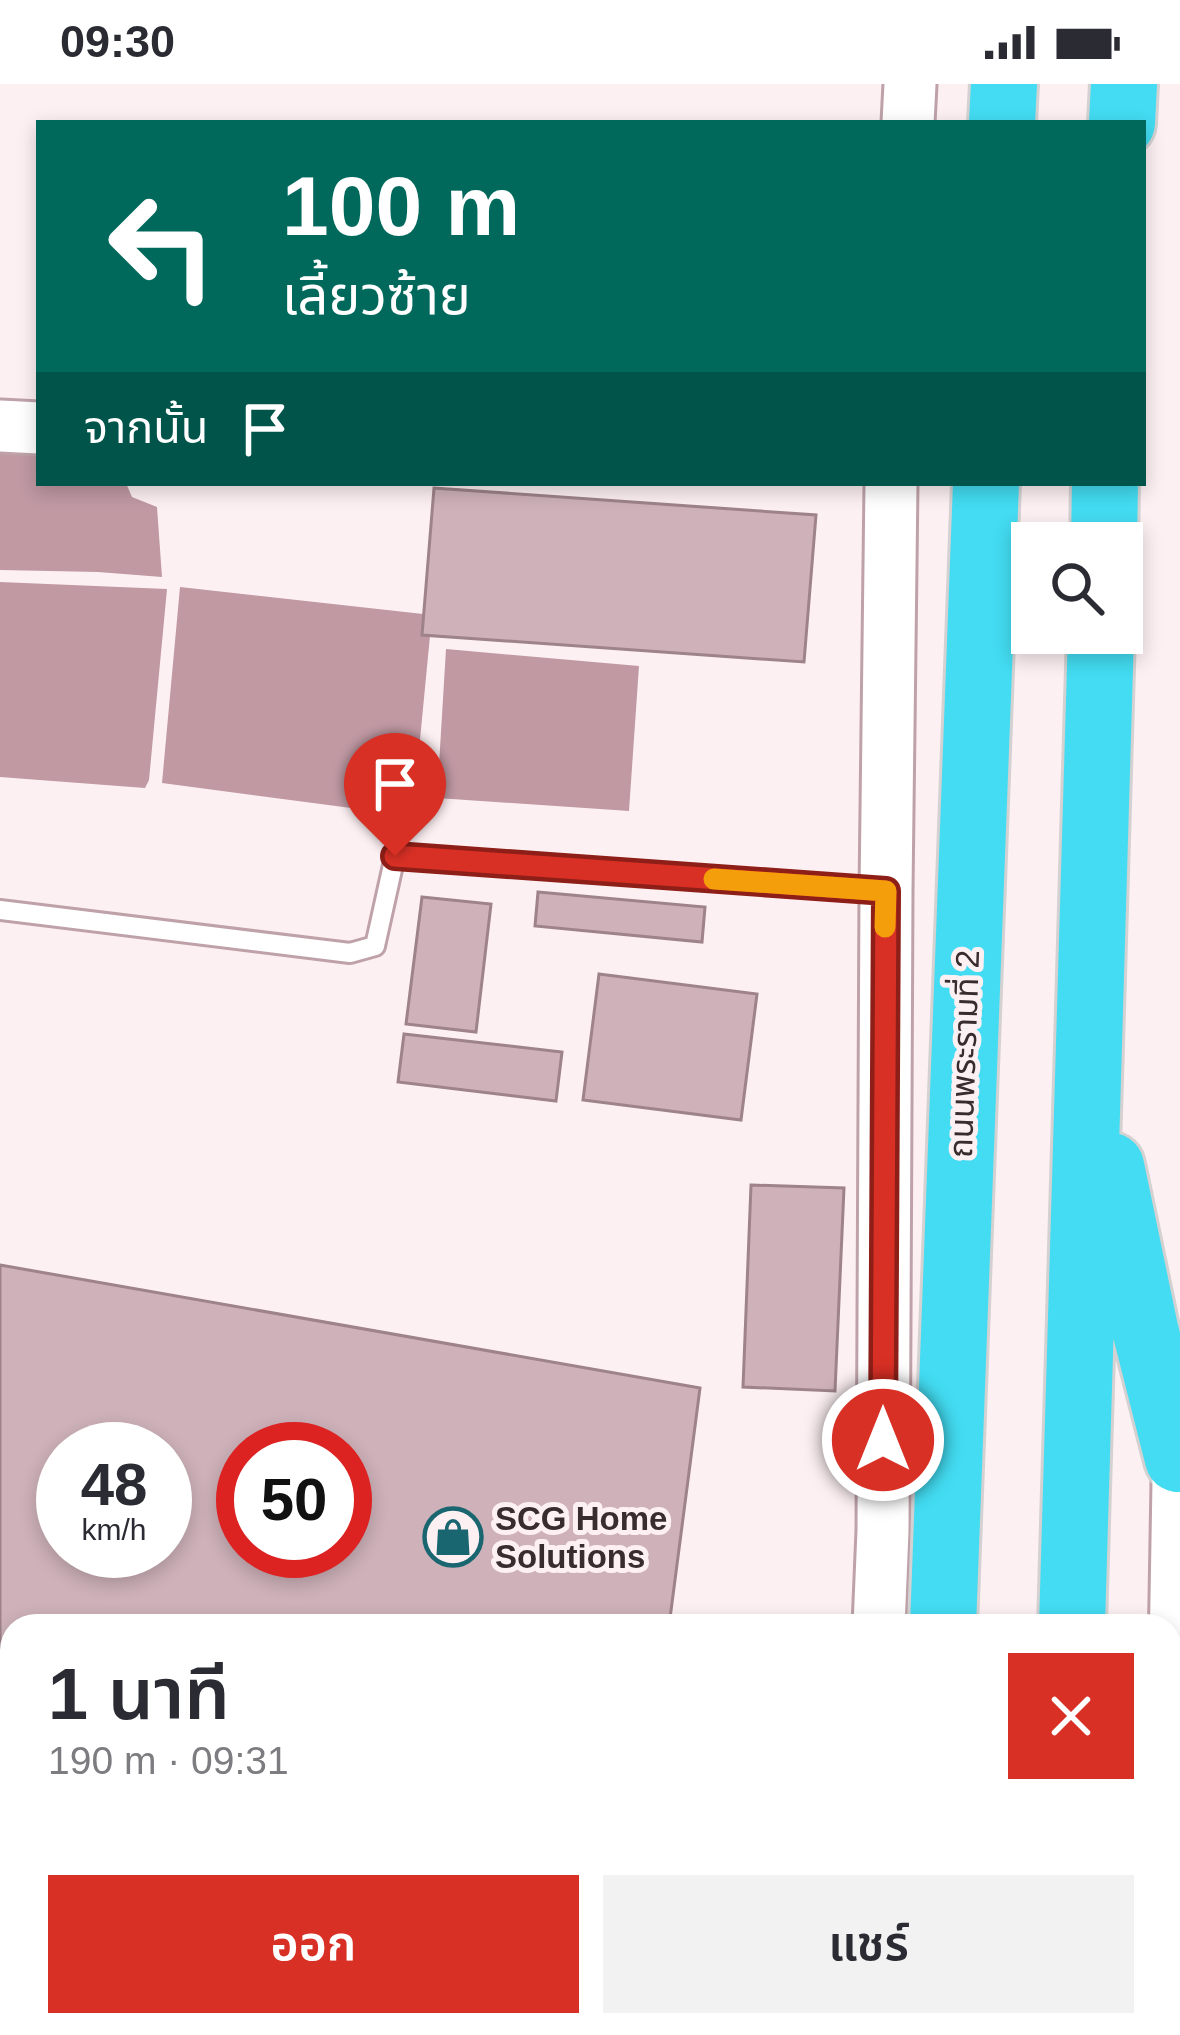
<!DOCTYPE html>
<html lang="th">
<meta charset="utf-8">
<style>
:root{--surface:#fff;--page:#f2f2f3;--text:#2b2b33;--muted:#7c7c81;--accent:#d93025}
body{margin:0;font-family:Helvetica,"Noto Sans Thai",sans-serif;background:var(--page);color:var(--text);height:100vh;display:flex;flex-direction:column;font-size:45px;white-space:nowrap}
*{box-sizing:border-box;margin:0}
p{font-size:39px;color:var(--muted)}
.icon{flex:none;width:66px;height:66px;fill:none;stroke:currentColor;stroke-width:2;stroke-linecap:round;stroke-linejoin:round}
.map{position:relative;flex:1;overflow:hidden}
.drawer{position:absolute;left:0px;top:1530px;width:1182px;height:423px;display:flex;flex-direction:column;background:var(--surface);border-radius:36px 36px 0 0;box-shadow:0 6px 18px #0003}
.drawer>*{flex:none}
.hud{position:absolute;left:36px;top:36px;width:1110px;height:366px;border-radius:0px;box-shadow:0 6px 18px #0003;background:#00695c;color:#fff;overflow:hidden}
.controls{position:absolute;left:1011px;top:438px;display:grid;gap:24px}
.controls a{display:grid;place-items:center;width:132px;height:132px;border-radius:0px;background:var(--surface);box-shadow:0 6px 18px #0003;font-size:60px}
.speed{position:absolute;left:36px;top:1338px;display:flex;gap:24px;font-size:60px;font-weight:700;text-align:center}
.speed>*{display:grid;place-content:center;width:156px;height:156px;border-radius:50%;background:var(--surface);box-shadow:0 6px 18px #0003;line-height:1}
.speed small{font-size:30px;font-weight:400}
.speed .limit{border:18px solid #d22;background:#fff;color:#111}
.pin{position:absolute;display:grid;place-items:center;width:102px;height:102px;color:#fff;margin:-123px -51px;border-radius:50% 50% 50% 0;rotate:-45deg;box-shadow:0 0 12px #0007}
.pin .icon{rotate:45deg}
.me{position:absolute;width:132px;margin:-66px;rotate:0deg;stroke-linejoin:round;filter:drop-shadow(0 0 9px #0008)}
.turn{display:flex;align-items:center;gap:42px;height:252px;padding:0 48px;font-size:54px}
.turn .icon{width:156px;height:156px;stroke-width:2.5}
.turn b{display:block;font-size:84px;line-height:102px}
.then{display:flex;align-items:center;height:114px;padding:0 48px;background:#0003;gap:24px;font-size:45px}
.round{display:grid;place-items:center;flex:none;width:126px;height:126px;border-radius:0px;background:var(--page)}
.summary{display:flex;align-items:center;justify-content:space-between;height:204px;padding:0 48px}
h1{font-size:72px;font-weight:600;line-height:90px}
.cta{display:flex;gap:24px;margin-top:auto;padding:24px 48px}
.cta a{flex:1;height:138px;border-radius:0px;background:var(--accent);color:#fff;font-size:48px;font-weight:600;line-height:138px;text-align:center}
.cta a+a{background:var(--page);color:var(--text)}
.status{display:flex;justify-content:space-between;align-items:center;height:84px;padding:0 60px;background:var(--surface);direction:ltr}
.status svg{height:33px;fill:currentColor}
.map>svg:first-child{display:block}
.water{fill:#c099a3}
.building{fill:#ceb1b9;stroke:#9e838a;stroke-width:3;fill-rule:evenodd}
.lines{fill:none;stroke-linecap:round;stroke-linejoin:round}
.lane-casing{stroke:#bfa2a9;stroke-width:24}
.secondary-casing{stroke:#bfa2a9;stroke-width:57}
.highway-casing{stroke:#d3d1d1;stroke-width:72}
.lane{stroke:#fff;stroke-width:18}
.secondary{stroke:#fff;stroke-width:51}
.highway{stroke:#43dcf2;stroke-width:66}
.route-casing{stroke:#8d1f18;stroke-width:30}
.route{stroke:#d93025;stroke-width:21}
.slow{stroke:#f59e0b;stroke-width:21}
.labels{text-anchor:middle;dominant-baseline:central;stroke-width:10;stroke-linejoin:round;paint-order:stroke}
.street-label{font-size:33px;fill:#382c2f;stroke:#fdf0f3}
.poi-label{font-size:33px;font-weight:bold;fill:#382c2f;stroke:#fdf0f3;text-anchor:start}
</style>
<div class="status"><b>09:30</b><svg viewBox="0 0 49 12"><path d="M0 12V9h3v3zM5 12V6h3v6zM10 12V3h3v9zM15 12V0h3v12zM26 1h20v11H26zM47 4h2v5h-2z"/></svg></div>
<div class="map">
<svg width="1180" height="1951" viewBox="0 0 1180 1951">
<rect width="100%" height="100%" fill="#fdf0f3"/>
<!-- water -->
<path class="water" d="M0,363L39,369V399H126L132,413L157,423L162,493L98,488L0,486Z
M0,498L167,505L149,696L145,704L0,693Z
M180,503L432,531L414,718H374L351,724L162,699Z
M446,565L639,582L629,727L437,714Z"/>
<!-- building -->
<path class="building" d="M434,404L816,431L804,578L422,551Z
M538,808L705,823L702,858L535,842Z
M422,813L491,820L476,948L406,940Z
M599,890L757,910L741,1036L583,1016Z
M404,950L562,968L556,1017L398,998Z
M751,1101L844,1104L835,1307L743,1303Z
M0,1181L700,1304L669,1542H12V1652L0,1650ZM63,1365H165V1467H63ZM243,1365H345V1467H243Z"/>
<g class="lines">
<defs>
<path id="lane" d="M0,826L350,869L375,862L395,772L881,807"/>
<path id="secondary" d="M908,39L910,0
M0,342L39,344
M879,1542L883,1447L886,807L891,399
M1170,1860L1179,1341
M860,1951V1941
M1159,1951V1941"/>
<path id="highway" d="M1002,39L1004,0
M1122,39L1124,0
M1104,459L1105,399
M1111,1082L1145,1245L1178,1375
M943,1542L986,399
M1072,1542L1101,549
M929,1951V1941
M1059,1951L1060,1941"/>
</defs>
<!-- lane casing -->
<use href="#lane" class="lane-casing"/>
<!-- secondary casing -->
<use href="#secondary" class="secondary-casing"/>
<!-- highway casing -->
<use href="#highway" class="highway-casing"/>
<!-- lane -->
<use href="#lane" class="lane"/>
<!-- secondary -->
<use href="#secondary" class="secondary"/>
<!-- highway -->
<use href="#highway" class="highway"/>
</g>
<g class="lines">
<defs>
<path id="route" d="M395,772L886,807L883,1356"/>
</defs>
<!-- route casing -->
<use href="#route" class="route-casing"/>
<!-- route -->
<use href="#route" class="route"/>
<!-- slow -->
<path class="slow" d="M714,795L886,807L885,843"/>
</g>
<!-- icons -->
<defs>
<symbol id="shop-ring" viewBox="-11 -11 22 22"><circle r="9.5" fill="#fdf0f3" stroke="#1a6670" stroke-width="1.5"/><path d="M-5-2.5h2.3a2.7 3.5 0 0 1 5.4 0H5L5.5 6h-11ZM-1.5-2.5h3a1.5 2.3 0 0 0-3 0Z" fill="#1a6670"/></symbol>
</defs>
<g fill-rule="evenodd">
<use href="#shop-ring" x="420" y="1420" width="66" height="66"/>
</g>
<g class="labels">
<!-- street labels -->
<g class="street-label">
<text transform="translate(964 970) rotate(-88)">ถนนพระรามที่ 2</text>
</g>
<!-- poi labels -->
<g class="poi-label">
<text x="495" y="1434">SCG Home<tspan x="495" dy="38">Solutions</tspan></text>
</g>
</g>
</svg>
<div class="controls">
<a><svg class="icon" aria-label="search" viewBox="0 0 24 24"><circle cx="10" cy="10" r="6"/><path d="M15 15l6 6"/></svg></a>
</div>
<div class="speed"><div>48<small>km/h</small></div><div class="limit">50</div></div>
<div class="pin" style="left:395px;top:772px;background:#d93025"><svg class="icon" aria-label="arrive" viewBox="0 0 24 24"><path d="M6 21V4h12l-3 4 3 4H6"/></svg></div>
<svg class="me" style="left:883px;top:1356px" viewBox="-20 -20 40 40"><circle r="17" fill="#d93025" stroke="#fff" stroke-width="3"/><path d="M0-11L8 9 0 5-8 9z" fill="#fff"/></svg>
<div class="hud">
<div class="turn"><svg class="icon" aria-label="left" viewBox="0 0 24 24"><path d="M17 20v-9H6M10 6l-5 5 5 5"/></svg><div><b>100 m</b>เลี้ยวซ้าย</div></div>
<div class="then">จากนั้น<svg class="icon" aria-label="arrive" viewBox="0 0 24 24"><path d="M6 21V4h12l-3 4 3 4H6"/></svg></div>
</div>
<section class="drawer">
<div class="summary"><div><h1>1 นาที</h1><p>190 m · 09:31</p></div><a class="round" style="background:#d93025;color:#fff"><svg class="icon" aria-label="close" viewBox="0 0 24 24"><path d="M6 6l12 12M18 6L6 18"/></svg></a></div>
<div class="cta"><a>ออก</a><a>แชร์</a></div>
</section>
</div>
